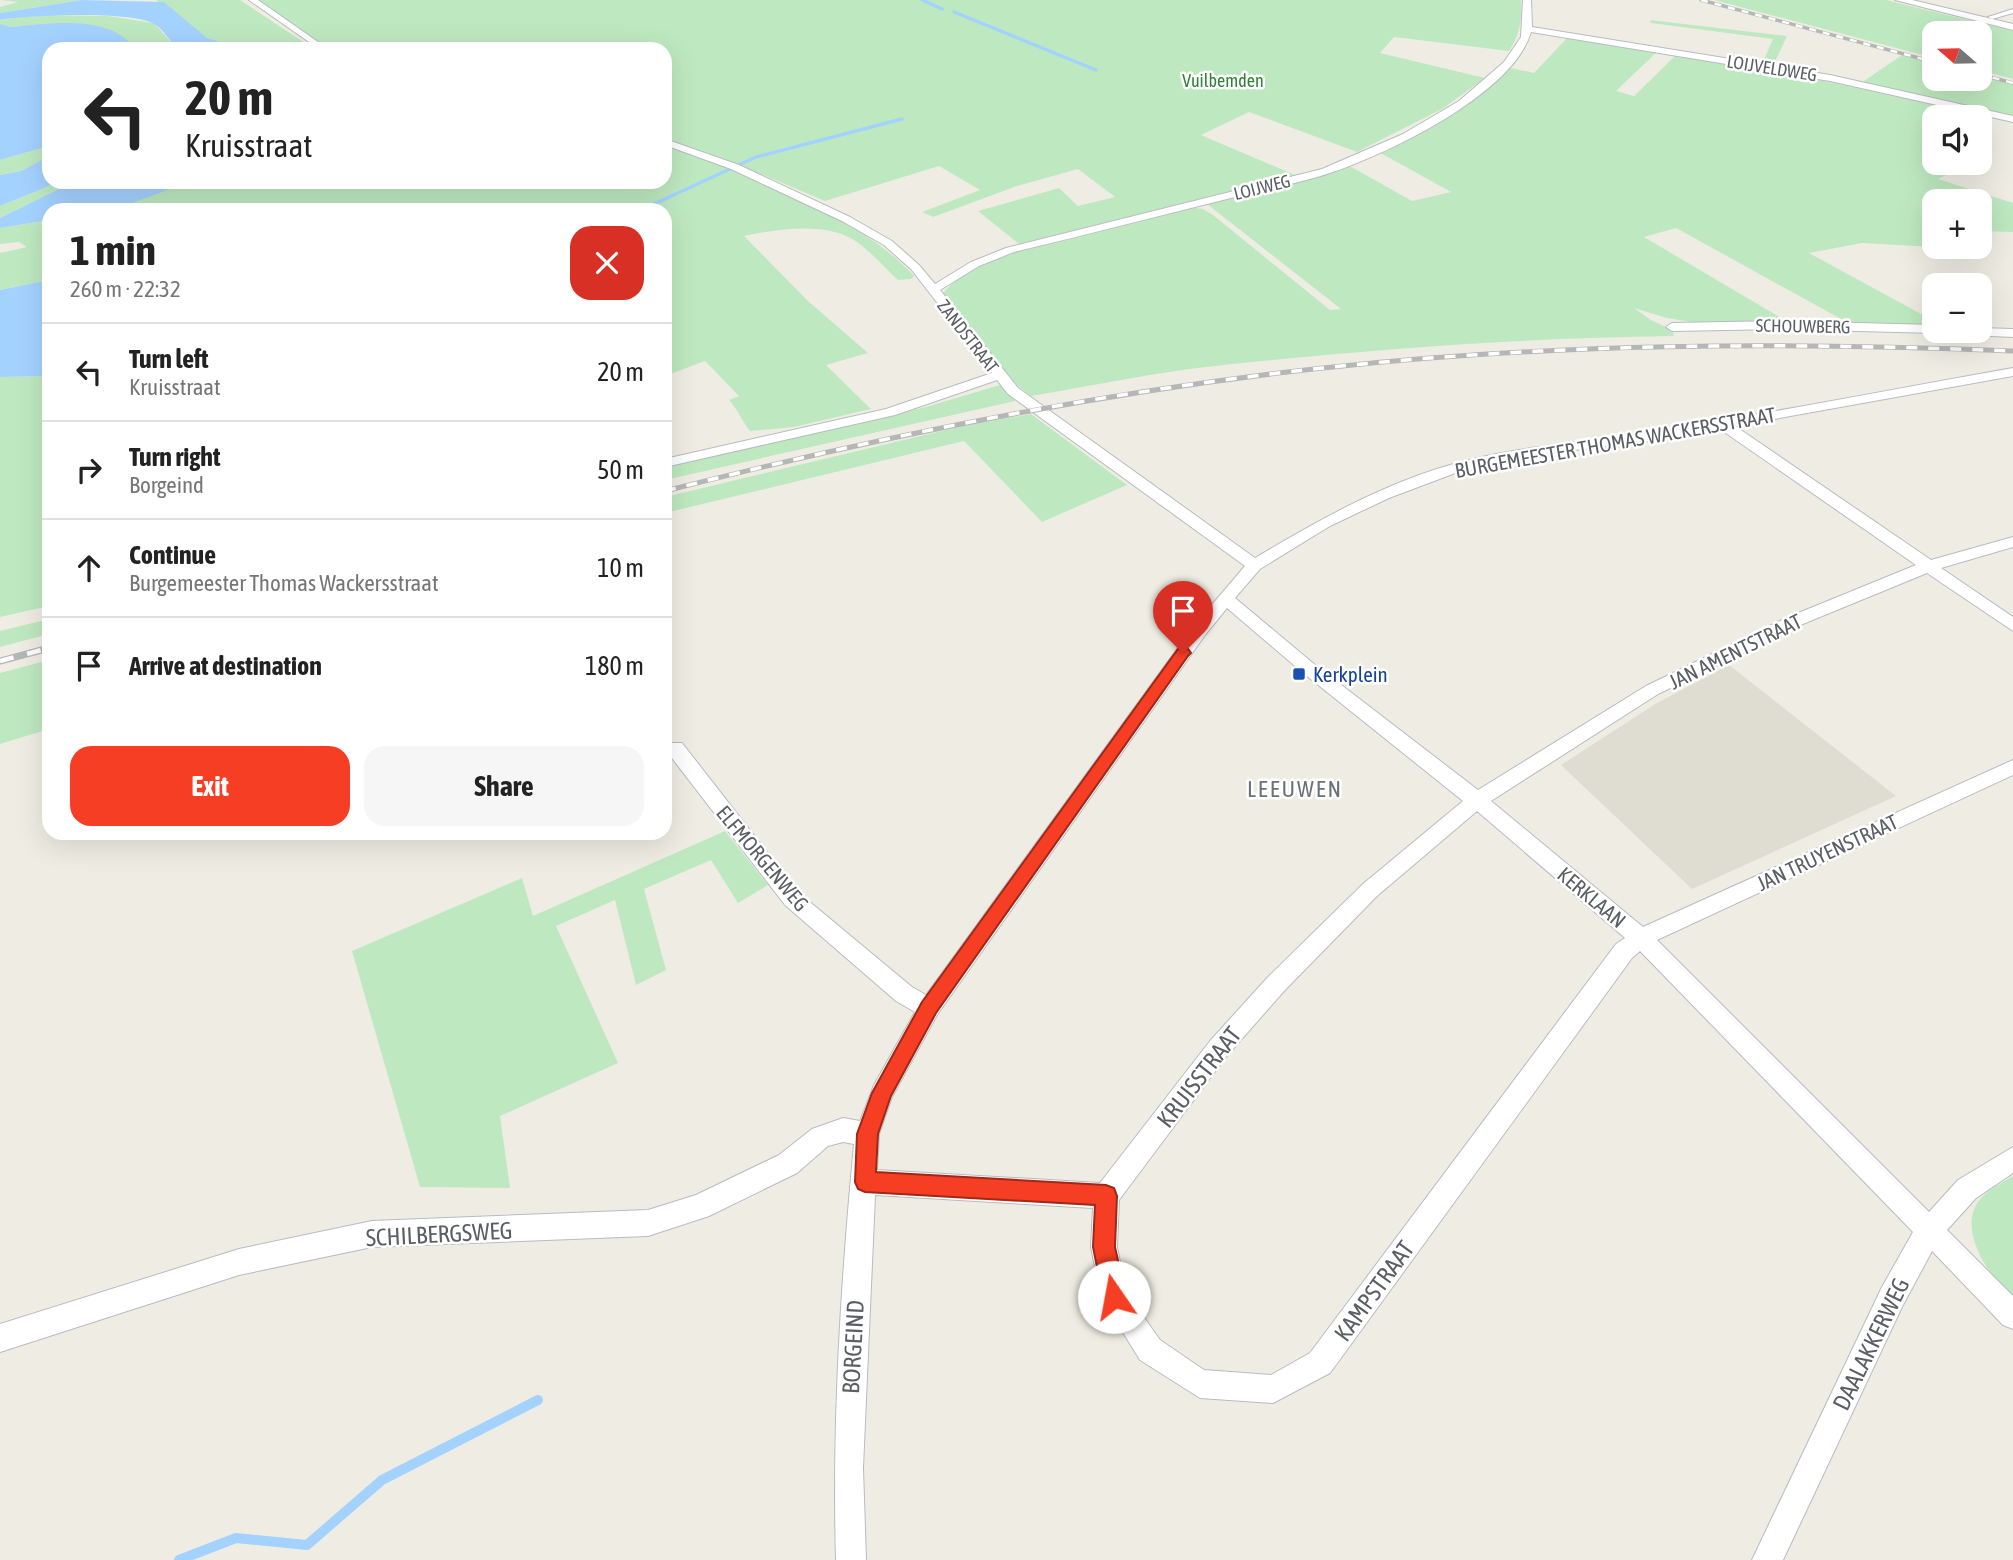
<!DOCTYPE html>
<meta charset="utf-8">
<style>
:root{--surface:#fff;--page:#f6f6f6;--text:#222;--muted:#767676;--line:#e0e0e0;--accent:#f53e23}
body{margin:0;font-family:"Asap Condensed",sans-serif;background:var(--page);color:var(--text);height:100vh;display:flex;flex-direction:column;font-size:26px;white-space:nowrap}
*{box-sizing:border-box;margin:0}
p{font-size:23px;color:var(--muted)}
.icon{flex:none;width:38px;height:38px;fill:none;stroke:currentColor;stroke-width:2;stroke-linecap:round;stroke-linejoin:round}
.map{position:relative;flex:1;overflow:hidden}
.sheet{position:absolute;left:42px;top:203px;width:630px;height:637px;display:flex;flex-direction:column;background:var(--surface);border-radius:21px;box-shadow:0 7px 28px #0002}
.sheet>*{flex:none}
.hud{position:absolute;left:42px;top:42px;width:630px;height:147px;border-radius:21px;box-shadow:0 7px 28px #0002;background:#fff;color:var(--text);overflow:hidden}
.needle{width:46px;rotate:290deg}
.tools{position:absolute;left:1922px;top:21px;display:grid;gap:14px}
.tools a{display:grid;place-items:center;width:70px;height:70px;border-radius:14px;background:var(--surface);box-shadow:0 7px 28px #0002;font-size:35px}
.pin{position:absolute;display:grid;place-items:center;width:60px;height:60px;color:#fff;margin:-72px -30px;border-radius:50% 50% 50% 0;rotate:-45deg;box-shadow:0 0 7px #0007}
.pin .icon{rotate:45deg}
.me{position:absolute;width:77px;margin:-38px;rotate:348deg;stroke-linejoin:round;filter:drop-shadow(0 0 5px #0008)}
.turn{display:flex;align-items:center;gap:24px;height:147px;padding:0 28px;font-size:32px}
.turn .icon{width:91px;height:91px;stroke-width:2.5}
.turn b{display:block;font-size:49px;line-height:60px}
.round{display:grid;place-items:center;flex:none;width:74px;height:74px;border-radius:21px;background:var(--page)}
.headline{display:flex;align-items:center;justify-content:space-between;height:119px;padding:0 28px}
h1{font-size:42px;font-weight:700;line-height:52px}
.cta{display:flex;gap:14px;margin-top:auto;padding:14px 28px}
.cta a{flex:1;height:80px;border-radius:21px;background:var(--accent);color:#fff;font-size:28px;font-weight:700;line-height:80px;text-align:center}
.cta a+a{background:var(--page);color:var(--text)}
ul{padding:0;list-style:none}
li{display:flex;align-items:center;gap:21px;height:98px;padding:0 28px;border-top:2px solid var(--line)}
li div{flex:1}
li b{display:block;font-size:26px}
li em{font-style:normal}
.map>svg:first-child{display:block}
.education{fill:#dfdcd2}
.green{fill:#bee9c0}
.water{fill:#a4d2ff}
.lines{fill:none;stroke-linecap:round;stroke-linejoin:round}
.stream-far1{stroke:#a4d2ff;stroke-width:3.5}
.stream{stroke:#a4d2ff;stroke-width:10}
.minor-casing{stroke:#b8bbc0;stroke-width:2}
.tertiary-casing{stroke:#b8bbc0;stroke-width:2}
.minor{fill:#fff;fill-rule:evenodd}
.tertiary{fill:#fff;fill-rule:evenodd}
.rail-far2-casing{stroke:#b5b6b6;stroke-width:3.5}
.rail-far1-casing{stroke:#b5b6b6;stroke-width:5}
.rail-casing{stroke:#b5b6b6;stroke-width:7}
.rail-far2{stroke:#fff;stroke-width:2.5;stroke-dasharray:7;stroke-linecap:butt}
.rail-far1{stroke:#fff;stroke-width:3.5;stroke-dasharray:11;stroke-linecap:butt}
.rail{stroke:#fff;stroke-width:4.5;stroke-dasharray:14;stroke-linecap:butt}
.route{fill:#f53e23;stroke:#9f2817;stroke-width:2}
.transit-dot{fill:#1a4fb4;stroke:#fff;stroke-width:2.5}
.labels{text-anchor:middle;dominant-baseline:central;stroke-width:5;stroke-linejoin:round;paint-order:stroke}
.far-street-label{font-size:18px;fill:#5b5f65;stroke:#fff}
.far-park-label{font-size:18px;fill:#2e8236;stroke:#fff}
.street-label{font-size:21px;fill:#5b5f65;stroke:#fff}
.transit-label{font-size:21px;fill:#164399;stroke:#fff;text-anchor:start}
.neighbourhood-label{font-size:23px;letter-spacing:2px;fill:#6c7177;stroke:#fff}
.near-street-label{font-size:24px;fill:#5b5f65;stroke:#fff}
</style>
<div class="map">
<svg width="2013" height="1560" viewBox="0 0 2013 1560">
<rect width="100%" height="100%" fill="#efede3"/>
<!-- education -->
<path class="education" d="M1729,665L1896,796L1692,889L1561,765L1657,703Z"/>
<!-- green -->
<path class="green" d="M0,0H82L0,13V7L18,2Z
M156,0H240L314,49H231L225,43L207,38Z
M257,0H1521C1522,21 1520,34 1509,51L1394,37L1380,53L1485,78L1442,109L1357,152L1249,112L1201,135L1295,175L1019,244L978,211L1059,188L1078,206L1115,197L1078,169L1017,186L933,217L922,212L980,190L939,166L825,201L725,159L665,139V49H329Z
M1714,0H1886L2013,31V79L1979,70V33H1934V58Z
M38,15L108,16L154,23L177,49H135L131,43L63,24L9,27L0,24V20Z
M1650,20L1787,36L1772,68L1761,66L1773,39L1651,23Z
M1569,36L1658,51L1616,91L1634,96L1677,54L1810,78L1982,115L1979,118L1934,117V163H1970L1938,179L2013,203V232L1979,231V201H1934V247L1862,243L1809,253L1934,321V327L1850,324L1676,228L1644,237L1788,322L1698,323L1667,318L1634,308L1651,320L1672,330L1674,336C1515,338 1356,350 1198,368C1142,375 1086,387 1031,396L1005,376L943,294C970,251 1138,221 1191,207L1203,209L1213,215L1330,310L1341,309L1207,204L1348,165L1412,201L1451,192L1377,151L1468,102L1506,67L1534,73Z
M1902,55L1934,63V79H1979V75L2013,84V117L1861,83Z
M49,146V156L21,171L0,175V160Z
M665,146C738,168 864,219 914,276L911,279L898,280C885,268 872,253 857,242C827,221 778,229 744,236L808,301L868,353L826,365L871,409L794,427L750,431C742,421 738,410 729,400L739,396L705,361L665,376V210H108L189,182H665Z
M59,182H73L0,218V206Z
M49,220V280L0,290V253L27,247L19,242L0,244V228Z
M49,376V606L0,617V377Z
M1003,384L1015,401L665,480V467L926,407Z
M1031,414L1127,485L1042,522L964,441L665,513V497L958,427Z
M49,619V634L0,647V631Z
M49,660V729L0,744V673Z
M725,831L768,885L738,903L711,860L644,889L666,970L636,985L615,900L556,926L618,1063L500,1116L510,1188L420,1187L352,951L522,878L533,916Z
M2013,1176V1299C1989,1276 1951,1224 1985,1194C1993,1187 2004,1182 2013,1176Z"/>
<!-- water -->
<path class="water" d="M82,0L164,2L207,38L225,43L231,49H177C171,42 164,31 156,25C135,10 27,15 0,20V13Z
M0,24L10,27C47,24 110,13 135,49H49V146L0,160Z
M49,156V182H59L0,206V175L21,171Z
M73,182H189L119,208L49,210V220L0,228V218Z
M49,280V376L0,377V290Z"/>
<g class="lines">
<!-- stream-far1 -->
<path class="stream-far1" d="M922,0L942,9
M954,12L1096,70
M641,210L756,157L902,119"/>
<!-- stream -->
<path class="stream" d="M179,1560L236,1538L307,1545L382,1480L538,1400"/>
<defs>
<path id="minor" d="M249,0H258L328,49H319Z
M1523,0H1531L1532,27L1830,75L2013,116V122L1830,81L1531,32C1513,94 1387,154 1330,173C1297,184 1261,190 1227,199C1156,217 1085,235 1014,252L979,266L940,290L1018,388L1255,558C1317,521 1381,485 1450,465C1518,445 1590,443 1659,431C1777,412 1895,389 2013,368V376L1735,426L1931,560L2013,537V547L1941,568L2013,617V631L1927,573L1798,626L1658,694L1491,801L1643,927L2013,760V775L1657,940L1929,1212L1958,1180L2013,1147V1173L1976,1198L1947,1230L2013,1296V1329L2003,1325L1932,1251L1902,1307L1783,1560H1752L1882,1287L1913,1232L1640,951L1632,958L1330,1373L1273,1403L1200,1398L1140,1360L1101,1297L1091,1247L1093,1208L875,1195L863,1468L866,1560H836C832,1421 841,1282 854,1144L843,1142L828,1146L797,1173L709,1216L648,1236L372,1247L239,1275L0,1352V1324L239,1249L372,1221L648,1210L696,1195L779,1155L812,1129L843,1118L860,1121L874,1085L915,1012L896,1001L785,905L668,753L666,748L668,743H682L799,893L912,987L926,995L1193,627L1245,566L1008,394L997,380L895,415L665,467V459L886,409L992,373L911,269L884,245L842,221L731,169L665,145V139L739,165L850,217L892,241L919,265L935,284L971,262L1006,248L1322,169L1403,134L1459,101L1504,62L1521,37ZM1720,429L1916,565L1786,618L1646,686L1478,790L1314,664L1235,598L1260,569L1330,526L1389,498L1458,472L1550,453L1656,440ZM1227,608L1302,672L1463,801L1363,884L1268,977L1210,1041L1100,1183L877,1170L879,1134L892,1097L937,1015L1205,635ZM1477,811L1625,938L1616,944L1310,1353L1271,1375L1204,1370L1160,1340L1126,1292L1117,1247L1119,1200L1226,1057L1284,991L1377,896Z
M2013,9V13L1992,19L1988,17Z
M1784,321L1934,325V331H1939L1934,333L1784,329L1672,331L1666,327L1672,323Z
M1979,328L2013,329V337L1969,335L1963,331H1979Z"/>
<path id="tertiary" d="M1895,0H1912L2013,24V30Z"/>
</defs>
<!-- minor casing -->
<use href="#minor" class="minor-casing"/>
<!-- tertiary casing -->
<use href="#tertiary" class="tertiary-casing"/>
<!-- minor -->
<use href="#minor" class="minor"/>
<!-- tertiary -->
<use href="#tertiary" class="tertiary"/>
<defs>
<path id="rail-far2" d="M1701,0L1934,62
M1979,74L2013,83"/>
<path id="rail-far1" d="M665,491C882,436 1100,392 1323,368C1552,343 1783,342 2013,351"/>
<path id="rail" d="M0,661L49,648"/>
</defs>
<!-- rail-far2 casing -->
<use href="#rail-far2" class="rail-far2-casing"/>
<!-- rail-far1 casing -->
<use href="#rail-far1" class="rail-far1-casing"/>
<!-- rail casing -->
<use href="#rail" class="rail-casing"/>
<!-- rail-far2 -->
<use href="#rail-far2" class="rail-far2"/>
<!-- rail-far1 -->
<use href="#rail-far1" class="rail-far1"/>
<!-- rail -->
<use href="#rail" class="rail"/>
</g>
<!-- route -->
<path class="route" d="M1183,648L1188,649L1191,653L1188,656L936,1013L891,1096L878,1134L876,1172L1106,1185L1114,1188L1117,1196L1115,1247L1126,1297L1122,1305L1114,1309L1107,1305L1103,1297L1093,1247L1095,1205L865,1192L858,1189L855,1182L857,1134L872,1093L922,1002L1178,649Z"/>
<!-- markers -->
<rect class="transit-dot" x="1292" y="667" width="14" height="14" rx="3.5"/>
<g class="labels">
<!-- far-street labels -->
<g class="far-street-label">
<text transform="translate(1772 68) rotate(9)">LOIJVELDWEG</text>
<text transform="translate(1262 187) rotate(-14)">LOIJWEG</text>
<text transform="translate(1803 326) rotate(1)">SCHOUWBERG</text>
<text transform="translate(968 336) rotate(52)">ZANDSTRAAT</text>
</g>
<!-- far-park labels -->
<g class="far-park-label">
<text x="1223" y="80">Vuilbemden</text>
</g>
<!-- street labels -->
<g class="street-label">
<text transform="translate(1615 442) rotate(-10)">BURGEMEESTER THOMAS WACKERSSTRAAT</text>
<text transform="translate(1735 651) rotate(-26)">JAN AMENTSTRAAT</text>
<text transform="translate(1827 852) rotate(-25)">JAN TRUYENSTRAAT</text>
<text transform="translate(763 858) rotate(50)">ELFMORGENWEG</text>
<text transform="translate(1592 897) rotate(40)">KERKLAAN</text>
</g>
<!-- transit labels -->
<g class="transit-label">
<text x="1313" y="674">Kerkplein</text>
</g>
<!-- neighbourhood labels -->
<g class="neighbourhood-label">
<text x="1295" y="789">LEEUWEN</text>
</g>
<!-- near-street labels -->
<g class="near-street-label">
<text transform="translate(1199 1077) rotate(-52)">KRUISSTRAAT</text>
<text transform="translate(439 1234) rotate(-3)">SCHILBERGSWEG</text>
<text transform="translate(1374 1291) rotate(-54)">KAMPSTRAAT</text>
<text transform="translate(1871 1344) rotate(-64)">DAALAKKERWEG</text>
<text transform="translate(853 1347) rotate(-87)">BORGEIND</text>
</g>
</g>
</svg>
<div class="tools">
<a><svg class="needle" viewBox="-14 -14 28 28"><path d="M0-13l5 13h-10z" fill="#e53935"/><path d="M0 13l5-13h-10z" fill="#767676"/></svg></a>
<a><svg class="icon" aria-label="sound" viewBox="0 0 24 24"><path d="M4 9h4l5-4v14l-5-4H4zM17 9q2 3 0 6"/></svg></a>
<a>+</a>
<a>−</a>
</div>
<div class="pin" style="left:1183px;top:653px;background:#d93025"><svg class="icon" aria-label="arrive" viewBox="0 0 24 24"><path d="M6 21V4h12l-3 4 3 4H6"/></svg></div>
<svg class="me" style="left:1114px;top:1297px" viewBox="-20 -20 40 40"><circle r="19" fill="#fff"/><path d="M0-13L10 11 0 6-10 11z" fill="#f53e23"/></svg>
<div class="hud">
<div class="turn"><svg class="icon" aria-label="left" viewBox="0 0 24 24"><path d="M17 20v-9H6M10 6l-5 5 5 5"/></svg><div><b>20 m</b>Kruisstraat</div></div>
</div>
<section class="sheet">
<div class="headline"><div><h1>1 min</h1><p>260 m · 22:32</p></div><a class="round" style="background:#d93025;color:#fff"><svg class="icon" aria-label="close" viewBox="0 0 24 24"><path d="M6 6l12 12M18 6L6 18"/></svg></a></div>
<ul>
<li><svg class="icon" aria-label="left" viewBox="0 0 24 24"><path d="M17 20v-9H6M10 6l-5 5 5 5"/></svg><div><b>Turn left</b><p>Kruisstraat</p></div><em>20 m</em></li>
<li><svg class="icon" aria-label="right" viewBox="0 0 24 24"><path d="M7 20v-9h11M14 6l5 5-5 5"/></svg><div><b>Turn right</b><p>Borgeind</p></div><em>50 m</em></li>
<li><svg class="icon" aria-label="ahead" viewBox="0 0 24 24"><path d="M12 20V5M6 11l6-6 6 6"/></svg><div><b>Continue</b><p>Burgemeester Thomas Wackersstraat</p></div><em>10 m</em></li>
<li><svg class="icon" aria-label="arrive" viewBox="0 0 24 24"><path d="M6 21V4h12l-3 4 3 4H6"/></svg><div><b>Arrive at destination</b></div><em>180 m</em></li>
</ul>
<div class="cta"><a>Exit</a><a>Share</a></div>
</section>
</div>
